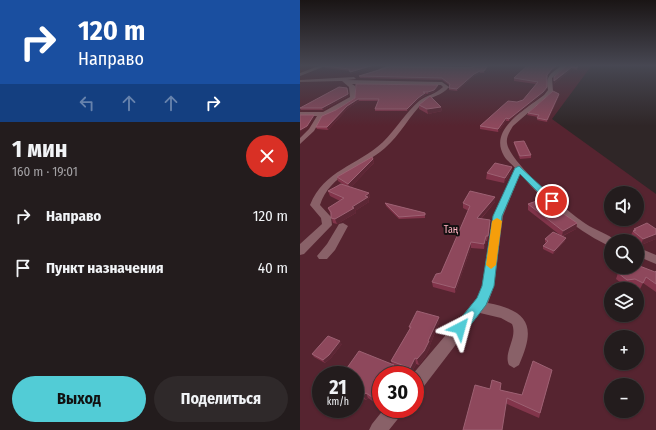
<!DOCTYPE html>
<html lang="ru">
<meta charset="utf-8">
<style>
:root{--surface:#231c1d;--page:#2f292a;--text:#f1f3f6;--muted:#a3a1a4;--line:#403a3b;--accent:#52ccd6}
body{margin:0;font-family:"Fira Sans Condensed",sans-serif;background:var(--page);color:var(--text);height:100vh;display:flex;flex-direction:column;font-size:15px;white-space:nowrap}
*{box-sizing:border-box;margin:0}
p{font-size:13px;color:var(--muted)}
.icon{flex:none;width:22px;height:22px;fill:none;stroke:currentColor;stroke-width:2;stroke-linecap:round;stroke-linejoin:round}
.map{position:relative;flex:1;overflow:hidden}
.side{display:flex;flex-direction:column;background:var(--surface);width:300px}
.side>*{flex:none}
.guide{background:#1a4fa0;color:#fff;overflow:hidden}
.controls{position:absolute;left:304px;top:186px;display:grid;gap:8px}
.controls a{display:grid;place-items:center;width:40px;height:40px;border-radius:50%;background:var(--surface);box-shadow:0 1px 3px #0004,0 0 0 1px var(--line);font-size:20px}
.speed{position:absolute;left:12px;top:366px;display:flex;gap:8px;font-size:20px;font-weight:700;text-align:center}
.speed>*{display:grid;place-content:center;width:52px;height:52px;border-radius:50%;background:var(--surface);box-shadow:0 1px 3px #0004,0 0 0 1px var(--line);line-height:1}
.speed small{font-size:10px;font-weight:400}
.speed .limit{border:6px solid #d22;background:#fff;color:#111}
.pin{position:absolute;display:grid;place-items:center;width:34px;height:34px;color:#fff;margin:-17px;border:2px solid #fff;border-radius:50%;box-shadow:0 1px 4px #0007}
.me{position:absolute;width:44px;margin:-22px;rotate:39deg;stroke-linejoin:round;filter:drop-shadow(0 0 3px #0008)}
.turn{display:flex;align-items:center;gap:14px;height:84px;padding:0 12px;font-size:18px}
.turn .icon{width:52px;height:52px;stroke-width:2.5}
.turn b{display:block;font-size:28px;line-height:34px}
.lanes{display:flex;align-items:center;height:38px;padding:0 12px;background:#0003;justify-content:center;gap:20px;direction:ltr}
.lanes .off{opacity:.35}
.round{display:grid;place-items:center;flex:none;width:42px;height:42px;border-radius:21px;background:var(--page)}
.headline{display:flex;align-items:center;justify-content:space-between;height:68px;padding:0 12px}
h1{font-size:24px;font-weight:700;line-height:30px}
.primary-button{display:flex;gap:8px;margin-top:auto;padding:8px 12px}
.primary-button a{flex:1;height:46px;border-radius:24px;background:var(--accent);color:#111;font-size:16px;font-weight:700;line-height:46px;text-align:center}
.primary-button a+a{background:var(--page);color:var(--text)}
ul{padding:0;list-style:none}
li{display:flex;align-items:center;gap:12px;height:52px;padding:0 12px}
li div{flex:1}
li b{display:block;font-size:15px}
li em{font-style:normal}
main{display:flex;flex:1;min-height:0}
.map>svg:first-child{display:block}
.green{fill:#562430;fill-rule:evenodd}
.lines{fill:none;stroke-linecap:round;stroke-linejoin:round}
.minor{fill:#896168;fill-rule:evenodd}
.wall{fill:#82354b}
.shaded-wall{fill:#5c2735}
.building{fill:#8e485c;stroke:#9d6173}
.route{fill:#52ccd6;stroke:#35858b}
.slow{fill:#f59e0b}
.labels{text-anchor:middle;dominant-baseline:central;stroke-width:4;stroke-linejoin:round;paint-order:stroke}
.park-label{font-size:10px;fill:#feb3c1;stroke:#141011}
</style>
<main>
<section class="side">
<div class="guide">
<div class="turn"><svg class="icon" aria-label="right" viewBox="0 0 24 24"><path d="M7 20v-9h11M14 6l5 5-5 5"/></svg><div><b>120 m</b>Направо</div></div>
<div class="lanes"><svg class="icon off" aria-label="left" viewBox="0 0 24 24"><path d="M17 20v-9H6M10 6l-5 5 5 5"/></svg><svg class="icon off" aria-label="ahead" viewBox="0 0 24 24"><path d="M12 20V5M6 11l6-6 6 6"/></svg><svg class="icon off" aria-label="ahead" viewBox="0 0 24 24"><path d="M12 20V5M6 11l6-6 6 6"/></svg><svg class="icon" aria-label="right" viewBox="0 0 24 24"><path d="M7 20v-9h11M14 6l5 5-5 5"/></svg></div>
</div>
<div class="headline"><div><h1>1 мин</h1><p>160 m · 19:01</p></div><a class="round" style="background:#d93025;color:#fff"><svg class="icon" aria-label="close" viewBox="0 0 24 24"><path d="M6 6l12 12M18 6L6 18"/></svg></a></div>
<ul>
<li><svg class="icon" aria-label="right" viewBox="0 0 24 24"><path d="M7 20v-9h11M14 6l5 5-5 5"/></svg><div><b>Направо</b></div><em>120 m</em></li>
<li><svg class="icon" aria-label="arrive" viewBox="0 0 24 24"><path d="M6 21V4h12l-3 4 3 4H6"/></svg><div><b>Пункт назначения</b></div><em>40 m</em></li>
</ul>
<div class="primary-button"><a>Выход</a><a>Поделиться</a></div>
</section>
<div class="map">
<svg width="356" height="430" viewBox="0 0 356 430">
<rect width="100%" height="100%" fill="#2f2627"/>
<!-- green -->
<path class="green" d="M0,65H292L252,119L356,194V430H0ZM311,193H337V219H311ZM311,241H337V267H311ZM311,289H337V315H311ZM311,337H337V363H311ZM21,375H55V409H21ZM81,375H115V409H81ZM311,385H337V411H311Z"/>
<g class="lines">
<!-- minor -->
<path class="minor" d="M21,65H28L0,76V73Z
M88,65L170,67L172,68L170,69L89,68L73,75L69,74Z
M262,65H267L252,78L253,91L213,126C210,131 206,137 207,143C209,162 269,213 286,224C295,230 309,234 316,241H311V246L307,245C272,228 246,203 220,174L203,216L194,286L188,303C230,311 236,327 219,365L214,368L209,365C203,352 218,338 212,324L201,318L180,313L121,390L115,392V375H112L177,298L182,286L193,216L215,168C212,164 207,161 204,156C188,129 226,109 244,95L248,90C245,75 251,74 262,65Z
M54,77L56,79L47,80L142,82L149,87C142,96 131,96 123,103C110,115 100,135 85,148C63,167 30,174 20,205L31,217L32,225L4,254L0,255V244L22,224L21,218L10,205C24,170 57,166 83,142C95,130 107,111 119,101C127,95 136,94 143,87L141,85L52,84L55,86V99L36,111L22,117L14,131L0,144V138L9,129L17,116H0V112H23L50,97L49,87L42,81L0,82V80Z
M43,223L48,226L35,250L27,259H19L17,256L27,244L39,224Z
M337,247L356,255V264L337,256Z
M84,409H104L101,415L89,430H69L72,424Z"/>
</g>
<!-- wall -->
<path class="wall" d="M81,65L50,74V71L25,68L24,66Z
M138,65H189L184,73H180L174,76L157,91L149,90V85L142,80L60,78L59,76L170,68L173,67Z
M267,65H279L277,70L272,69L254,84V77Z
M251,72L247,77L246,90L243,94L209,121H206L198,132L180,129V126L217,102L223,100L236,84L214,81V78Z
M138,86L134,92L128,94H125L126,95L118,100L107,111H75V109L78,101H59L48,108L28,130L17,129L16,127L36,110L55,98Z
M259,94V96L247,122L237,120L238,117L227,115L228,113Z
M48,96L23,110H1L0,108Z
M119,105L141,107L142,111L128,114L119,109Z
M214,142L231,155V158L220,159L214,144Z
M73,159L74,163L51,187L69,193L70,197L68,199L69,202L55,211L56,213L37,224L33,223L31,215L30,213L28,208L40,201L30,196L28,191L44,185L38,181L37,177Z
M212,167L211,172L204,183L186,179L187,173Z
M195,202L181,219L190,225L187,241H186L184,249L171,248L155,293L133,287L132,282L141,273L169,211L163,208V203Z
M85,203L125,213V218L99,219L86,206Z
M228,204L277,223L276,229L263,236L265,241L253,254L243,249V246L246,243L245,242V239L260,235L228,210Z
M334,229H356V239L341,245L337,243V241H335L330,237Z
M356,271V292L343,283L340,289L332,285L325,286L316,279L318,273L355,272Z
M139,323L130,345V347L125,357L119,365L116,364L111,374L94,367L96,370L81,375V407L68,398L66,400L55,395V375L93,365L91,361L110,329L109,327Z
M42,344L31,358L25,363L14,357L12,354Z
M252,370L239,418L207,404L190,389L200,390L222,395Z"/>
<!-- shaded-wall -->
<path class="shaded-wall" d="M74,65H81L50,74V72Z
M188,65H189L184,73V71Z
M257,65H259L251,72L247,77V75L251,70Z
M272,67V69L254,84V81Z
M180,71V73L174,76L157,91V89L174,74Z
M138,85V86L134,92L128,94V92Z
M247,87L246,90L243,94L209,121V119Z
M48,90V96L23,110L22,108Z
M125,93L126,95L118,100L107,111V109L118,98Z
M259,94V96L247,122V120Z
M58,99L59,101L48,108L28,130L27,127L47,106Z
M141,107L142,111L128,114L127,109Z
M14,115V118L7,128L0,132V130Z
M206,118V121L198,132V129Z
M73,159L74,163L50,188L48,184Z
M212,167L211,172L204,183L205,178Z
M69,193L70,197L68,199L69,202L55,211L56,213L37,224L35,219L52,207Z
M195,197V202L177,223V218Z
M277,223L276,229L262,236L263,231Z
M356,234V239L341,245L343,239Z
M186,236V241L184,249V244Z
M266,238L265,241L253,254L254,251Z
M171,242V248L155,293V288Z
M139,317V323L130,345V347L125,357L119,365L117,359L128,341Z
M40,341L42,344L31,358L25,363L23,360Z
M115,358L116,364L111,374L110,368Z
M94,365L96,370L93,375H88Z
M66,393L68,398L66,400L63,395Z"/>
<!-- building -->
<path class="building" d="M25,65H74L50,72L49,69L24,66Z
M173,65H188L184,71H180L174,74L157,89L149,88L150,84L142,78L59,76L89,67L170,68L173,67Z
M228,65H257L251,70L247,75V87L243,92L209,119L206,118L198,129L180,126L208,101L217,102L223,100L238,82L214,78Z
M267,65H278L277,68L272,67L254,81V77Z
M56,84L138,85L134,90L128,92H123L125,93L118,98L107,109H75L79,99H58L47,106L27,127H16L22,116L36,110L55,98Z
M39,87L47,88L48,94L22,108H0Z
M253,91L259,94L247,120L237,118L239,115L228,113Z
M130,96L141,107L127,109L119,105Z
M0,115H14L7,126L0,130Z
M224,141L231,155L220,156L214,142Z
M72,157L73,159L48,184L37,177Z
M195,163L212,167L205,178L187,173Z
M41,184L69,193L65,196L68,197L52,207L54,208L35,219L31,218V212L28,208L44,198L28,191Z
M170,191L195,197L177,218L190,220L188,236H186L184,244L171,242L155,288L132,282L136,274L141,273L170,206L163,203Z
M242,199L277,223L263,231L228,204Z
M85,203L125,213V215L99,217Z
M347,223L356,229V234L343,239L333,231L336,230L334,229Z
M253,232L266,238L254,251L243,246L248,241L245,239Z
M337,265L355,272L356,271V284L346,277L343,283L335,279L327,280L318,273L322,267H337Z
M117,311L139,317L128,341H129L124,351L117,359L115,358L110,368L91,361L111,327H109Z
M28,336L40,341L29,355L23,360L12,354Z
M59,351L94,365L88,375H81V403L66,393L63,395L55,391V375H42Z
M233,361L252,370L240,413L207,398L202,430H163L175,385L190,389L192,380L201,383L200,390L222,395Z"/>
<!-- sky -->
<linearGradient id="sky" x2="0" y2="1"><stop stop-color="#1a1515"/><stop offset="0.52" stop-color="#474752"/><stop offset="1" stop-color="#474752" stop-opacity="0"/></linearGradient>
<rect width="356" height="126" fill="url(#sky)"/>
<!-- route -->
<path class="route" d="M219,166L257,201L252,204L249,203L220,174L202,216L194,286L186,305L165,332L160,334L155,332L153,328L177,298L182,286L193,216L215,168Z"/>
<!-- slow -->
<path class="slow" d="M197,218L202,221L196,265L191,269L186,265L192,221Z"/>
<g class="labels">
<!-- park labels -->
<g class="park-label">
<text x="151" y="230">Таң</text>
</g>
</g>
</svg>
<div class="controls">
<a><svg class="icon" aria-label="sound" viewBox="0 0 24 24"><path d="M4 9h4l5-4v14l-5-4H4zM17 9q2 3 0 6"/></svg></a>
<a><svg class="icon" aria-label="search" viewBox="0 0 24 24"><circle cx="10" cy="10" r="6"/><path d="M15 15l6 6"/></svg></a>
<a><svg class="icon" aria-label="layers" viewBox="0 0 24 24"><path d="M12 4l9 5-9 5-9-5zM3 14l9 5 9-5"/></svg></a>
<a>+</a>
<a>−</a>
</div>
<div class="speed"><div>21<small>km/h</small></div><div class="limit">30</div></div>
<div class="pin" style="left:252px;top:201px;background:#d93025"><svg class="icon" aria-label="arrive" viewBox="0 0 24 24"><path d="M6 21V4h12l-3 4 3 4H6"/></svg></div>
<svg class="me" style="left:160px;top:328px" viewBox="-20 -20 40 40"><path d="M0-17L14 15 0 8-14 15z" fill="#52ccd6" stroke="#fff" stroke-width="4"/></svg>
</div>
</main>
